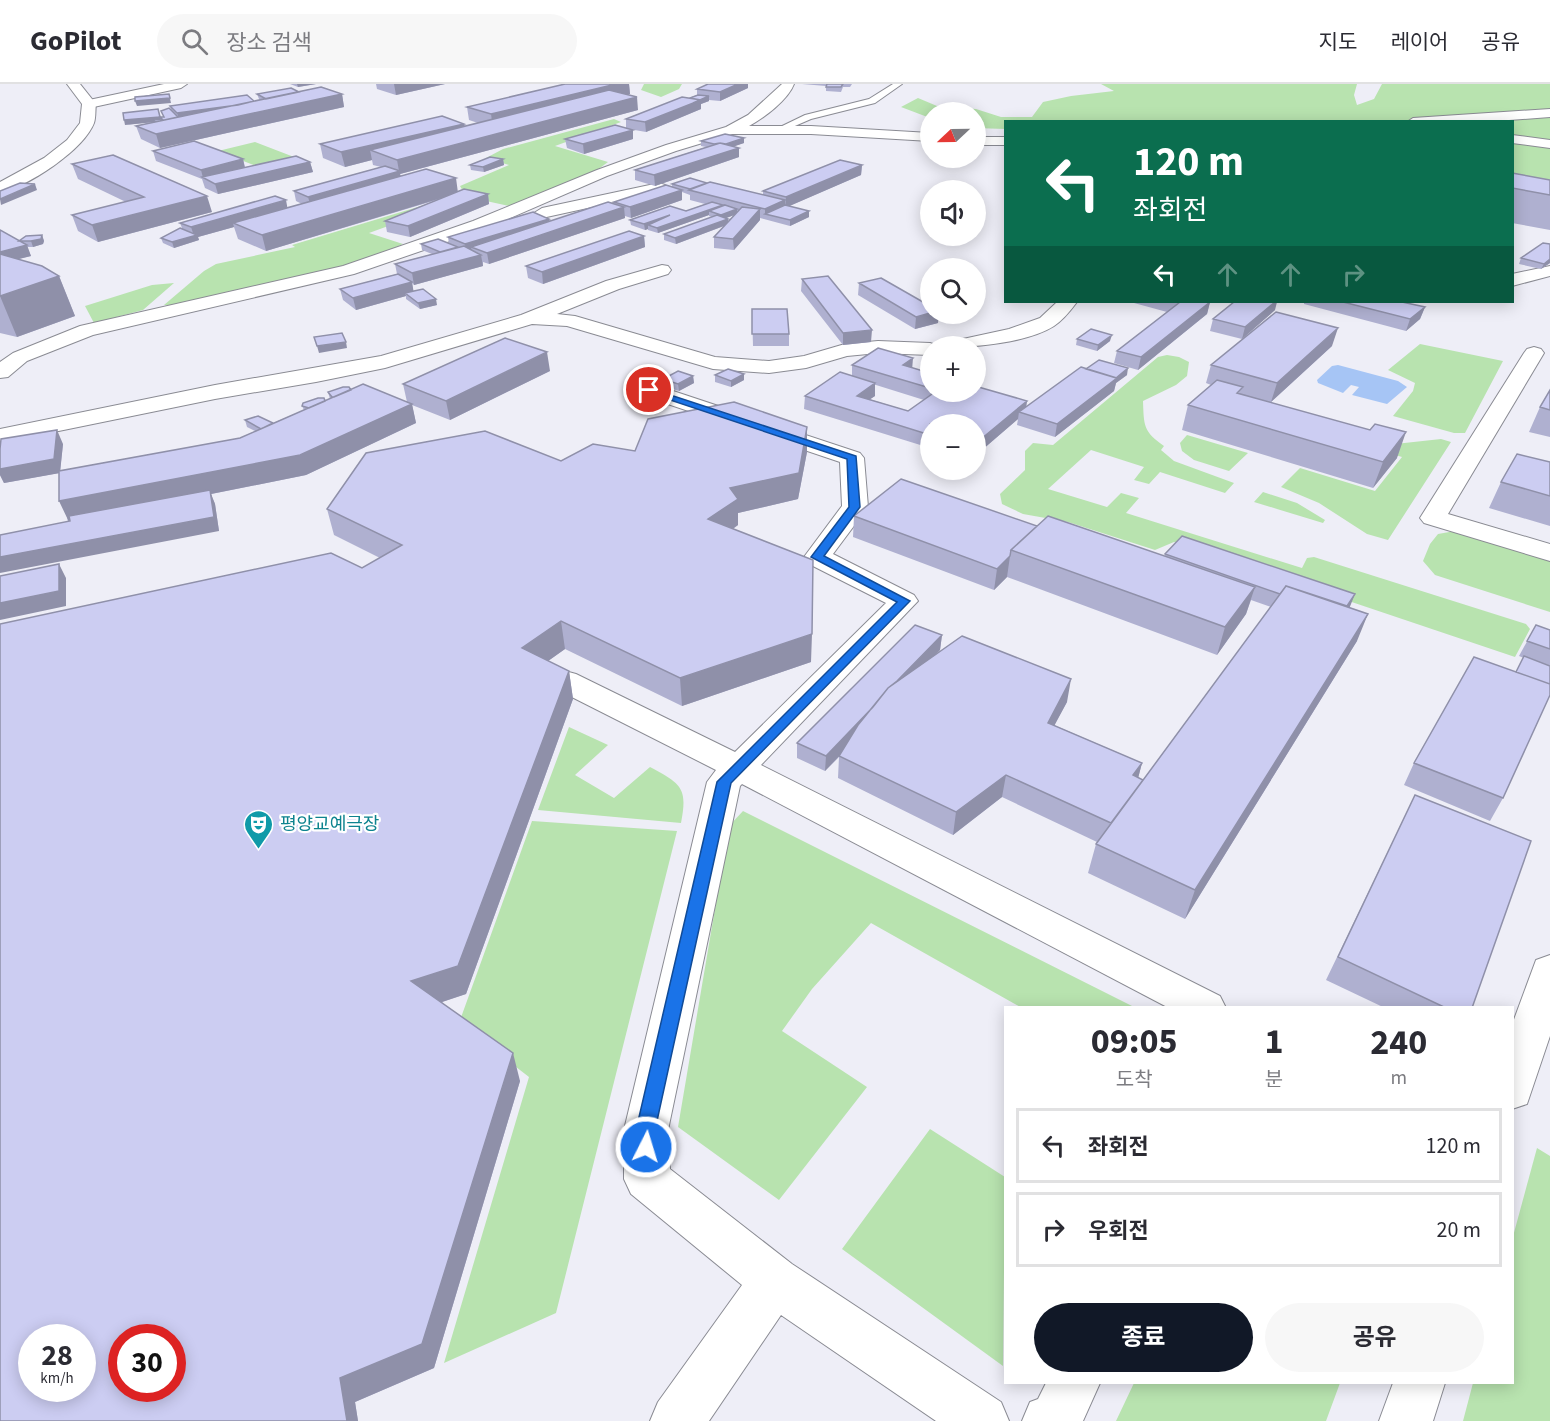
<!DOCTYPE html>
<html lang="ko">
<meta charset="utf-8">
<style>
:root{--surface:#fff;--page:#f7f7f7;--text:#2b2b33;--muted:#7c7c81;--line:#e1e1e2;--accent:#111827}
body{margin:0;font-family:"Source Sans 3","Noto Sans KR",sans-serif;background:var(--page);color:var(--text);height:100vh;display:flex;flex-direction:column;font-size:22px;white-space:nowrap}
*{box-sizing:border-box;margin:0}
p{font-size:20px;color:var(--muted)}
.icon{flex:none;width:33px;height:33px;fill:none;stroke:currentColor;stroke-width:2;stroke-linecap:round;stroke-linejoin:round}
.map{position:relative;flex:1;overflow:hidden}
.side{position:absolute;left:1004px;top:922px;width:510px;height:378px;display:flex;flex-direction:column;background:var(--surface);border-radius:0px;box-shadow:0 3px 15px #0003}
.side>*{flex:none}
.top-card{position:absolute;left:1004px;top:36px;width:510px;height:183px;border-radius:0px;box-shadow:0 3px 15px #0003;background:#0b6e4f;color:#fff;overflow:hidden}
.needle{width:39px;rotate:248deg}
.fabs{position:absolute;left:920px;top:18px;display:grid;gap:12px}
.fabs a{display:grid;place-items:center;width:66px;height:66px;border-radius:50%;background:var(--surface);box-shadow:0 3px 15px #0003;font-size:30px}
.speed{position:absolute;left:18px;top:1240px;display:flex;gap:12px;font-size:30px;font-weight:700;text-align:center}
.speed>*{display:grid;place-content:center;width:78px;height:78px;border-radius:50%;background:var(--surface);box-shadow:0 3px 15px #0003;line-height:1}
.speed small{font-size:15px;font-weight:400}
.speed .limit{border:9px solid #d22;background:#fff;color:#111}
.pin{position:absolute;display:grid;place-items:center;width:51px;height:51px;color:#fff;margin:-26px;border:3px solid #fff;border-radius:50%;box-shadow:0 2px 6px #0007}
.me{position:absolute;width:66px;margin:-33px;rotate:5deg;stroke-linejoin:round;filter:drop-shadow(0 0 4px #0008)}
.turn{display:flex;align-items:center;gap:21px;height:126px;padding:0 30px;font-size:27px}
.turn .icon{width:78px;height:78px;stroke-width:2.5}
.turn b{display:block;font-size:42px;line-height:51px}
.lanes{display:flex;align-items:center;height:57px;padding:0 30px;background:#0003;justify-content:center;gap:30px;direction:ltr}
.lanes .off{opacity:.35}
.eta{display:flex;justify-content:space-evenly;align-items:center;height:102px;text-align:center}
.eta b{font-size:36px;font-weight:700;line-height:42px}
.button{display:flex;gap:12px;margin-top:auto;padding:12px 30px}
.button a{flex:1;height:69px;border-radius:36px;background:var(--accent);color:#fff;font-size:24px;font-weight:700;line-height:69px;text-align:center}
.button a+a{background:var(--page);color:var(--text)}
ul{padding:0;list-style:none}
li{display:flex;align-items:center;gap:18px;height:75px;margin:0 12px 9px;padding:0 18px;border:3px solid var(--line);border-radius:0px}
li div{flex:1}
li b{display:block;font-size:22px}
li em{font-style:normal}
header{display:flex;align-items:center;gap:36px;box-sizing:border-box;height:84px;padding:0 30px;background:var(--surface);border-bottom:2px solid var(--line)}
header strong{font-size:28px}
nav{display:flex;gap:33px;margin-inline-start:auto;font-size:21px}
.search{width:420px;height:54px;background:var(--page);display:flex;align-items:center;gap:15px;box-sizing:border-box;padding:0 21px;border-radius:33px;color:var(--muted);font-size:22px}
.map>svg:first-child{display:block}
.green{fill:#b8e3af}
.water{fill:#a6c5f5}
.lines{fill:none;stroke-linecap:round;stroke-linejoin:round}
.lane-casing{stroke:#8a8b93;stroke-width:2}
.street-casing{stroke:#8a8b93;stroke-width:2}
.secondary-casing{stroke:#8a8b93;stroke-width:2}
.lane{fill:#fff;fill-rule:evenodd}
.street{fill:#fff;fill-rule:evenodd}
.secondary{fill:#fff;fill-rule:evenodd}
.wall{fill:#afb0d0;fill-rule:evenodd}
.shaded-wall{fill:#8f90a9}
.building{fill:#cccdf2;stroke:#8f90a9;stroke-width:1.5;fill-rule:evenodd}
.route{fill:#1a73e8;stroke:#114b97;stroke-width:1.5}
.labels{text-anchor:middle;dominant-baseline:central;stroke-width:4.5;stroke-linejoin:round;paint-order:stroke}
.culture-label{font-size:18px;fill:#0d838f;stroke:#fff;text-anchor:start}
</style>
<header>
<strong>GoPilot</strong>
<div class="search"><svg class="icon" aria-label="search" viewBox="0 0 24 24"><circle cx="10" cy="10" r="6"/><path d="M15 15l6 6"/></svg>장소 검색</div>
<nav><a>지도</a><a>레이어</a><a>공유</a></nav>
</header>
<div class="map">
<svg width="1550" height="1337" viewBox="0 0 1550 1337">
<rect width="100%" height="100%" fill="#eeeef7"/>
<!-- green -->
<path class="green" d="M644,0H682L679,5L661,13L641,6Z
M1101,0H1357L1354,11L1357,21L1374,15L1382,0H1550V25L1543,27L1550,30V97L1512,96V38H1005V45L975,44V28H930V34L901,23L918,14L937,22L976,25L1001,33H1032L1043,18L1071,12L1114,7Z
M614,35L621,38L555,62L608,78L593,89L509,122L468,113L369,149L403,160C334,192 255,204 181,221H164L204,187L216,180L295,163L292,161L464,109L460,102L509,81L486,74L503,65Z
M255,58L294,73L256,82L218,67Z
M174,199L143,226L94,239L85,222L152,201Z
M1420,260L1503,277L1465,349H1454L1393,332L1413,307L1415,299L1388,286Z
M1167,271L1179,273L1189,278L1187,292L1176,301L1143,317C1144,342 1143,347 1164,362L1161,366L1174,377L1234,399L1225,409L1160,388L1149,400L1134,396L1144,383L1091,366L1048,405L1107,423L1121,409L1139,414L1126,429L1302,484L1307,474L1314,473L1526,540L1530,545L1515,573L1174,458L1155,466L1068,438L1023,430L1002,420L1000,410L1025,386V367L1033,359L1053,361L1158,273Z
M1187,351L1248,369L1229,387L1194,376L1182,367L1180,359Z
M1441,355L1451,358L1388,456L1367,450L1319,419L1281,403L1300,384L1375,407L1402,373L1368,363Z
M1263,408L1297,419L1325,436L1323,439L1254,418Z
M1455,447L1550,474V528L1435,491L1423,477L1430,460L1438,450Z
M569,643L608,661L575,691L614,714L650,683C681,700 688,703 681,739L538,726Z
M743,727L1136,924H1022L871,839L812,905L782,947L867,1003L779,1116L678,1043L729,742Z
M532,737L677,747L556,1229L444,1279L529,993L459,939Z
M930,1045L1005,1093L1003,1282L842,1165Z
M1537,1064L1550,1072V1337H1463L1473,1299H1512V1156Z
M1134,1299H1340L1326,1337H1116Z"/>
<!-- water -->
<path class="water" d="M1338,281L1398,297L1407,303L1387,320L1352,311L1359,303L1351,301L1343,309L1318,299L1317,296L1332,282Z"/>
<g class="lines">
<defs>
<path id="lane" d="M893,0H902L875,19L811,35L781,48L774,46L805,31L869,15Z"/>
<path id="street" d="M164,0H187L181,4L89,24L82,20L89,16Z
M782,0H794C788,16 764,34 749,42H811L930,49V57L811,50H732L676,67L607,92L485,145L354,190L93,251L27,277L8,293L0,294V278L13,269L80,242L343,182L473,137L597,86L666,61L726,43L748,31Z
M1550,25V33L1482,38H1407L1413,34Z
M1512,51L1550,56V64L1512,59Z
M975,53H1005V61H975Z
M659,99L665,101L667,104L665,107L542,134L534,129L542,124Z
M662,181L668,182L671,186L668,190L619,205L557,230L575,232L715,273L769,277L804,272L845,260L878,257L930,259L939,262H930V271L878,269L847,272L806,284L769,289L713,285L567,242L532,240L385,284L316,298L215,315L0,359V345L215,301L381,272L521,231L606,197Z
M1550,182V192L1512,202V190Z
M1057,218H1077C1071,226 1062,237 1054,242C1029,258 972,265 946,262L949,258L1009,245L1040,234Z
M1534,263L1541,265L1544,269L1448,430L1550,460V477L1424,439L1420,434L1524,269L1527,265Z
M649,299L860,369L864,374L868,423L833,470L914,511L918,517L761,681L1220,912L1226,924H1169L742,700L740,702L668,1046L670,1085L792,1180L1001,1318L1009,1337H936L781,1231L709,1337H650L658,1318L742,1201L631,1110L624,1095V1046L707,698L716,686L554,604L550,597L554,590L565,587L576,590L735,668L886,519L807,479L804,473L842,422L840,378L641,311L638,306L641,301Z
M1550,871V952L1527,1020L1512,1025V941L1536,876Z
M1046,1299H1100L1083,1337H1022L1030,1318L1038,1315Z
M1393,1299H1445L1433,1337H1379Z"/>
<path id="secondary" d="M67,0H80L96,20C95,26 96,33 94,39C83,67 28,102 0,109V98L44,74L67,56L80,39L82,20Z"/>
</defs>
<!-- lane casing -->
<use href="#lane" class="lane-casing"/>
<!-- street casing -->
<use href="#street" class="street-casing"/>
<!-- secondary casing -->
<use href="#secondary" class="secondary-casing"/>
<!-- lane -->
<use href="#lane" class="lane"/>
<!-- street -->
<use href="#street" class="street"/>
<!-- secondary -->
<use href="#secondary" class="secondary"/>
</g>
<!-- wall -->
<path class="wall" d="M290,0H316L298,3Z
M376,0H445L396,11L377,5Z
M565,0H629L630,10L627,11L638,26L400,90L401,92L458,107L488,110L489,120L410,153L387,148L385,137L440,115L266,167L238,155L234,143L198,153L199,156L174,164L163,159L161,154L182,144L180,139L288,124L302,120L296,117L294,107L381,83L373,81L372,76L345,83L323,74L320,60L464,40L465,42L478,39L469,36L467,23Z
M802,0H852L850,3H843L841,8L826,7V2Z
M748,4L720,17L709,16V17L701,20V25L646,48L629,45L633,55L584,70L567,64L565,55L626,44V35L697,11V5Z
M299,8L342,10L344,23L160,64L141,55L136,42L152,38L125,41L163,33L171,26L170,22L254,17L261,16L259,15L257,10Z
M701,57L744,59L734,62L739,73L655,102L635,96V86L706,63L701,62Z
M153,67L243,75L245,83L310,78L313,88L218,110L205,104L202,95L156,77Z
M503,75L504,81L484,88L471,86L470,81Z
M72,80L212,128L98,158L78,147L72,131L126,118L78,95Z
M862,81L861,91L789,122L809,133L790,142L760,134V136L734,166L714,164V153L724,142L676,160L664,156V150L712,133L709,132V131L658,149L648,146V145L645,146L631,141L630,136L686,127L705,120L690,116V111L682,108V116L631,134L625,132V134L489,180L483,178V182L414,201L412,199L413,207L437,221L420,225L406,215V212L356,226L343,216L340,205L397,190L395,180L432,170L422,166L421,160H449L448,153L549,135L550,137L614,120V118L672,103V100L707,99L763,111V107ZM734,131L728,137V135L726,134Z
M1512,89L1550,96V146L1512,139Z
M0,146L19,157L42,151L44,157L43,160L33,163H27L31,172L18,175L59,192L75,232L17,253L0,249Z
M644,152L645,163L543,200L528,194L526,182Z
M1550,160V179L1541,185L1519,180L1521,174Z
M802,195L871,258L843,261L801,207Z
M859,199L938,239L915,245L858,211Z
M1135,218H1210L1207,230L1138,286L1114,279L1117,267L1167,228L1134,219Z
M1304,218H1402L1425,223L1420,235L1406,247L1304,220Z
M752,225L789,250V262H753Z
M1275,226L1242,255L1210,247L1213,235Z
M1077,255L1110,257L1097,267L1076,261Z
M1332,262L1271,318L1397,374L1373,404L1182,346L1188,321L1211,301L1206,299L1211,281Z
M852,281L913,284L930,289V308H975L1027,317L1026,323L1086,285L1127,291L1116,299L1114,307L1055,353L1017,341L1018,335L975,372V340H930V364L804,325L805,312L852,292ZM875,301H876L924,316L908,327L869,315L875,312Z
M550,287L450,336L412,321L416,339L306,391L211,410L215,420L219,447L68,438L59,389L4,399L0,391V365L63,360L60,387L240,354L255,347L247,343L245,336L273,339L304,326L302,322L330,315L328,308L351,306L407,318L403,300Z
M715,291L744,296L731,303L715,298Z
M693,292L694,299L679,307L663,302V295Z
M1550,306V353L1529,348L1540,323Z
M635,367L807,368L798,415L738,429V441L733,445L811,578L682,622L565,565L548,577L569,587L573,615L466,910L442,918L520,997L434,1284L355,1318L358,1337H0L362,484L380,474L334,451L327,425L561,377Z
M1550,378V442L1489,424L1501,398Z
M854,432L1037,442L1165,472V470L1350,523L1357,557L1185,835L1088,789L1096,760L1097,758L1002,713L953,751L838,694L839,673L825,687L797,674V659L942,551L940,566L937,569L1067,618L1054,641L1142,679L1138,694L1143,696L1271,523L1251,516L1246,530L1217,571L1007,493L994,506L853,453Z
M1536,541L1550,546V611L1503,714L1490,737L1404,701L1414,679L1516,588L1524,574L1519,572Z
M1415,711L1472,924H1385L1326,896Z"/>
<!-- shaded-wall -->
<path class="shaded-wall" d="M297,0H316L298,3Z
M394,0H445L396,11Z
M616,0H629L630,10L493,44L491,30Z
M738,0H748V4L720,17V8Z
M169,10L171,19L137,22L135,17Z
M342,10L344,23L160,64L156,50Z
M709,12V17L701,20V25L646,48L645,38Z
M637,13L638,26L400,90L402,98L311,123L308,113L399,87L397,76Z
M256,18L180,38L177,29Z
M158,25L162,37L154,36L155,38L125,41L124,36Z
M464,40L467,53L370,66L372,76L345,83L341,68Z
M633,46V55L584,70L583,60Z
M744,54V59L721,67L720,62Z
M739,64V73L655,102L654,91Z
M243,75L245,85L203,94L201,86Z
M503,75L504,81L484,88L483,83Z
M310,78L313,88L218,110L215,100Z
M862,81L861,91L785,124L786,113Z
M456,94L458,109L266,167L262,151Z
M35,100L37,106L1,121L0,115Z
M682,106V116L631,134L630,123Z
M488,110L489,120L410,153L408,142Z
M207,112L212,128L98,158L92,141Z
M286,116L288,127L233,139L234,143L198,153L199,156L174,164L172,158L194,152L191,143Z
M785,116V127L765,130V135V125Z
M723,121V126L709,127V131L658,149L657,144Z
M624,123L625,134L489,180L487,169Z
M737,125V130L721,136V131Z
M760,125V136L734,166L733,155Z
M809,127V133L790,142V136Z
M670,131L648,141V145L645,146L644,140Z
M549,135L551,145L471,163L472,169L466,171L465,160Z
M728,135L729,140L676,160L675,154Z
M42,151L44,157L43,160L33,163L31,157Z
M644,152L645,163L543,200L542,188Z
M27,161L31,172L3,179L0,173V168Z
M481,171L483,182L414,201L412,189Z
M1550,175V179L1541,185L1544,180Z
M59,192L75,232L17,253L0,212Z
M412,198L414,210L405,209L406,212L356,226L353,214Z
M436,215L437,221L420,225L418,219Z
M1210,218L1207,230L1138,286L1141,273Z
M1275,218H1277L1275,226L1242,255L1245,243Z
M1425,223L1420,235L1406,247L1410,235Z
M930,229L939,230L938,239L915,245L916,233Z
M1338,244L1332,262L1271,318L1277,299Z
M872,246L871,258L843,261V249Z
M1112,251L1110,257L1097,267L1098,261Z
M346,258L347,264L319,269L317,262Z
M547,268L550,287L450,336L446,317Z
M913,274L912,287L903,281Z
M1128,284L1127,291L1116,299L1114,307L1055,353L1057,340Z
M744,290V296L731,303V297Z
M693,292L694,299L679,307L678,300Z
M875,299V312L856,325L857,312Z
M1027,317L1025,330L1019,328L1018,335L975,372V360Z
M412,320L416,339L306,391L211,410L215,420L219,447L0,489V473L69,438L59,417Z
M807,343V368L798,415L738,429V441L709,461L708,435L730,404Z
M57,346L63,360L60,389L4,399L0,391V385Z
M1406,348L1397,374L1373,404L1383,378Z
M1010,472L1007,493L994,506L997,485Z
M59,480L66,494V522L0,536V519Z
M1255,503L1246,530L1217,571L1225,543Z
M1355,510L1349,525L1341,531Z
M1368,530L1357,557L1185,835L1195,806Z
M561,537L565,565L527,592L522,564Z
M812,550L811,578L682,622L680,594Z
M942,551L940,566L825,687L826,672Z
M569,587L573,615L466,910L421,925L411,897Z
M1071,595L1067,618L1044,661L1048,639Z
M1142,679L1136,702L1133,691Z
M1006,691L1002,713L953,751L956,728Z
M513,969L520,997L434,1284L355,1318L358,1337H347L340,1294Z"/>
<!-- building -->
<path class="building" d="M565,0H616L491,30L467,23Z
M708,0H738L720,8L697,5Z
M827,0H843L841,3H826Z
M321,3L342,10L156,50L136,42Z
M291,4L299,8L266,15L257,10Z
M609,6L637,13L397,76L370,66Z
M169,10L170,14L135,17V13Z
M247,11L254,17L238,21L177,29L170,22Z
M698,11L709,12L693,19L701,16L690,14Z
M682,13L701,16L645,38L626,35Z
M169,24L178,33L155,38L154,36L162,35L160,33H164L161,27Z
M158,25L160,33L124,36L123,29Z
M442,32L464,40L341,68L320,60Z
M615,41L633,46L583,60L565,55Z
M725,50L744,54L726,60L720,59L714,60L701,57Z
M194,57L243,75L201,86L153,67Z
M720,59L739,64L654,91L635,86Z
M113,71L207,112L92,141L72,131L144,113L72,80Z
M296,72L310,78L215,100L202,93Z
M490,73L503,75L483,83L470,81Z
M840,76L862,81L786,113L763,107Z
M385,82L400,87L308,113L294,107Z
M426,85L456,94L262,151L233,139Z
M1512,89L1550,96V111L1512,104Z
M690,94L707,99L690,105L672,100Z
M710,98L785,116L765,125L689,106Z
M20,99L35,100L0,115V107Z
M666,101L682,106L630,123L614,118Z
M464,105L488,110L408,142L385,137Z
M275,112L286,116L191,143L180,139Z
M608,118L624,123L487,169L471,163Z
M712,118L723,121L657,144L648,141L670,131L644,140L630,136L670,122L686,127Z
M725,121L737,125L721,131L709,127Z
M785,121L809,127L790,136L765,130Z
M742,123L760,125L733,155L714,153Z
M533,128L549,135L465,160L448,153Z
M717,131L728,135L675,154L664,150Z
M180,144L197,151L172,158L161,154Z
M0,146L27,161L0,168Z
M629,147L644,152L542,188L526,182Z
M42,151L41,155L31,157H19L26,152Z
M438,155L458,163L440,168L421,160Z
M1543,159L1550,160V175L1544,180L1521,174Z
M464,162L481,171L412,189L395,180Z
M0,170L42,182L59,192L0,212Z
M398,190L412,198L353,214L340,205Z
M828,192L872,246L843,249L802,195Z
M881,194L930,222V229L916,233L859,199Z
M423,205L436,215L418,219L405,209Z
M1177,218H1210L1141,273L1117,267L1180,218Z
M1234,218H1275L1245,243L1213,235Z
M1343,218H1402L1425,223L1410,235Z
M752,225H787L789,250H752Z
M1276,228L1338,244L1277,299L1211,281Z
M1091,245L1112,251L1098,261L1077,255Z
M342,249L346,258L317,262L314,253Z
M505,254L547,268L446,317L403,300Z
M878,264L913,274L903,281L930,289V304L852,281Z
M1099,276L1128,284L1116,294L1086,285Z
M1081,283L1117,294L1057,340L1019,328Z
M728,285L744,290L731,297L715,291Z
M678,287L693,292L678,300L663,295Z
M840,288L875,299L857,312L908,327L935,308H975V302L1027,317L975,360V340H930V351L805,312Z
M1217,296L1243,303L1237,309L1370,346L1375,340L1406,348L1383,378L1188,321Z
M363,300L412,320L300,371L59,417V387L240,354Z
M343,303H349L351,306L334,313H332L328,308Z
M1550,306V326L1540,323Z
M318,314H324L325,317L309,324L302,322L303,319Z
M734,318L807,343L799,389L730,404L738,415L708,435L813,476L812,550L680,594L561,537L522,564L569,587L458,882L411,897L513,969L422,1260L340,1294L347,1337H0V540L331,469L362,484L402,461L327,425L366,369L485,347L561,377L593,360L635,367L648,335ZM32,1254H82V1305H32ZM122,1254H172V1305H122Z
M258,332L273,339L261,345L245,336Z
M57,346L54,375L0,385V365L1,355Z
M1517,370L1550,378V412L1501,398Z
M901,395L1037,442L1011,466L1010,472L997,485L854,432Z
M210,406L214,433L0,473V451L70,437L69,432Z
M1048,432L1255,503L1225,543L1011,466Z
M1182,452L1355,510L1347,522L1286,502L1280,510L1165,470Z
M59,480V507L0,519V492Z
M1286,502L1368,530L1195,806L1096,760Z
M915,541L942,551L897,597L888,604L873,623L826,672L797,659Z
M1536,541L1550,546V565L1527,557Z
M962,552L1071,595L1048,639L1142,679L1133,691L1143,696L1111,739L1006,691L956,728L839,672L858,641L888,604Z
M1524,572L1550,582V600L1516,588Z
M1474,573L1550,600V611L1503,714L1414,679Z
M1415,711L1531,757L1472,924H1446L1338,873Z"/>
<!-- route -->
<path class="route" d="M649,304L856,372L860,423L824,472L910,517L731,699L655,1046V1063L653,1069L646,1071L639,1069L637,1063L636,1046L717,698L897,518L811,473L849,423L847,375L646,308L645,306Z"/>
<!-- icons -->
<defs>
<symbol id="theatre-pin" viewBox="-11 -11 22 30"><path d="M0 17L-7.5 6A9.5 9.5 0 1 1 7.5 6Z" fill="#0f9aa8" stroke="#fff"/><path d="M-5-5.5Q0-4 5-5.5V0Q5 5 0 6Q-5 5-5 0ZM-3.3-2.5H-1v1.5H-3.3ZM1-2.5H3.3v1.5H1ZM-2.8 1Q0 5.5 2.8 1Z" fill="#fff"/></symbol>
</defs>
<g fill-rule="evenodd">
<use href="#theatre-pin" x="242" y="724" width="33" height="45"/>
</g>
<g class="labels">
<!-- culture labels -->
<g class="culture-label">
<text x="280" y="740">평양교예극장</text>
</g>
</g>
</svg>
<div class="fabs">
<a><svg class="needle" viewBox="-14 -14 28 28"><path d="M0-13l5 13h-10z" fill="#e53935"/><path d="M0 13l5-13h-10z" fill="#7c7c81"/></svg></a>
<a><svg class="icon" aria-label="sound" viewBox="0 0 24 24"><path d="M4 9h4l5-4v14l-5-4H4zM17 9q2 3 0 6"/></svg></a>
<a><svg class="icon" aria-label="search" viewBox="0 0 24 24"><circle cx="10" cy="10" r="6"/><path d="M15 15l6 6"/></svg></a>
<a>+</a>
<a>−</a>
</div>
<div class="speed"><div>28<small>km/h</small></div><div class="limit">30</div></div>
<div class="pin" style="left:649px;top:306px;background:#d93025"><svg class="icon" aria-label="arrive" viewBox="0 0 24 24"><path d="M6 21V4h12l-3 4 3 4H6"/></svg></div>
<svg class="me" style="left:646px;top:1063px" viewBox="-20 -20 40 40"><circle r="17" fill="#1a73e8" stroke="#fff" stroke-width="3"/><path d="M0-11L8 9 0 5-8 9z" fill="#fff"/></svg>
<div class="top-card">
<div class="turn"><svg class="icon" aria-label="left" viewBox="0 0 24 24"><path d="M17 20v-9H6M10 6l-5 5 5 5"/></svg><div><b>120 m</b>좌회전</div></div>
<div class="lanes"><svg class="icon" aria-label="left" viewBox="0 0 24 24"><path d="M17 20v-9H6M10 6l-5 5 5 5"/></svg><svg class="icon off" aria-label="ahead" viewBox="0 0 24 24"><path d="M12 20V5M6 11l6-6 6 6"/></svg><svg class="icon off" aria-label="ahead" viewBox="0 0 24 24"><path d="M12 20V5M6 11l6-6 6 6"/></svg><svg class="icon off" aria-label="right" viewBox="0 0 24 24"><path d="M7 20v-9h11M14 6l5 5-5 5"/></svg></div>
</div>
<section class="side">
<div class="eta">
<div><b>09:05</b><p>도착</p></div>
<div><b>1</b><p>분</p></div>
<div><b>240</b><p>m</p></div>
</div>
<ul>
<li><svg class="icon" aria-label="left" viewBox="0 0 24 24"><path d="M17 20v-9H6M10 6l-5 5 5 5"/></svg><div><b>좌회전</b></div><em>120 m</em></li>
<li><svg class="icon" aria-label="right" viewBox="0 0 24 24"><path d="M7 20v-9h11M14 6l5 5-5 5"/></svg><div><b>우회전</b></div><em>20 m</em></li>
</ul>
<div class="button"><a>종료</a><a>공유</a></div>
</section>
</div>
